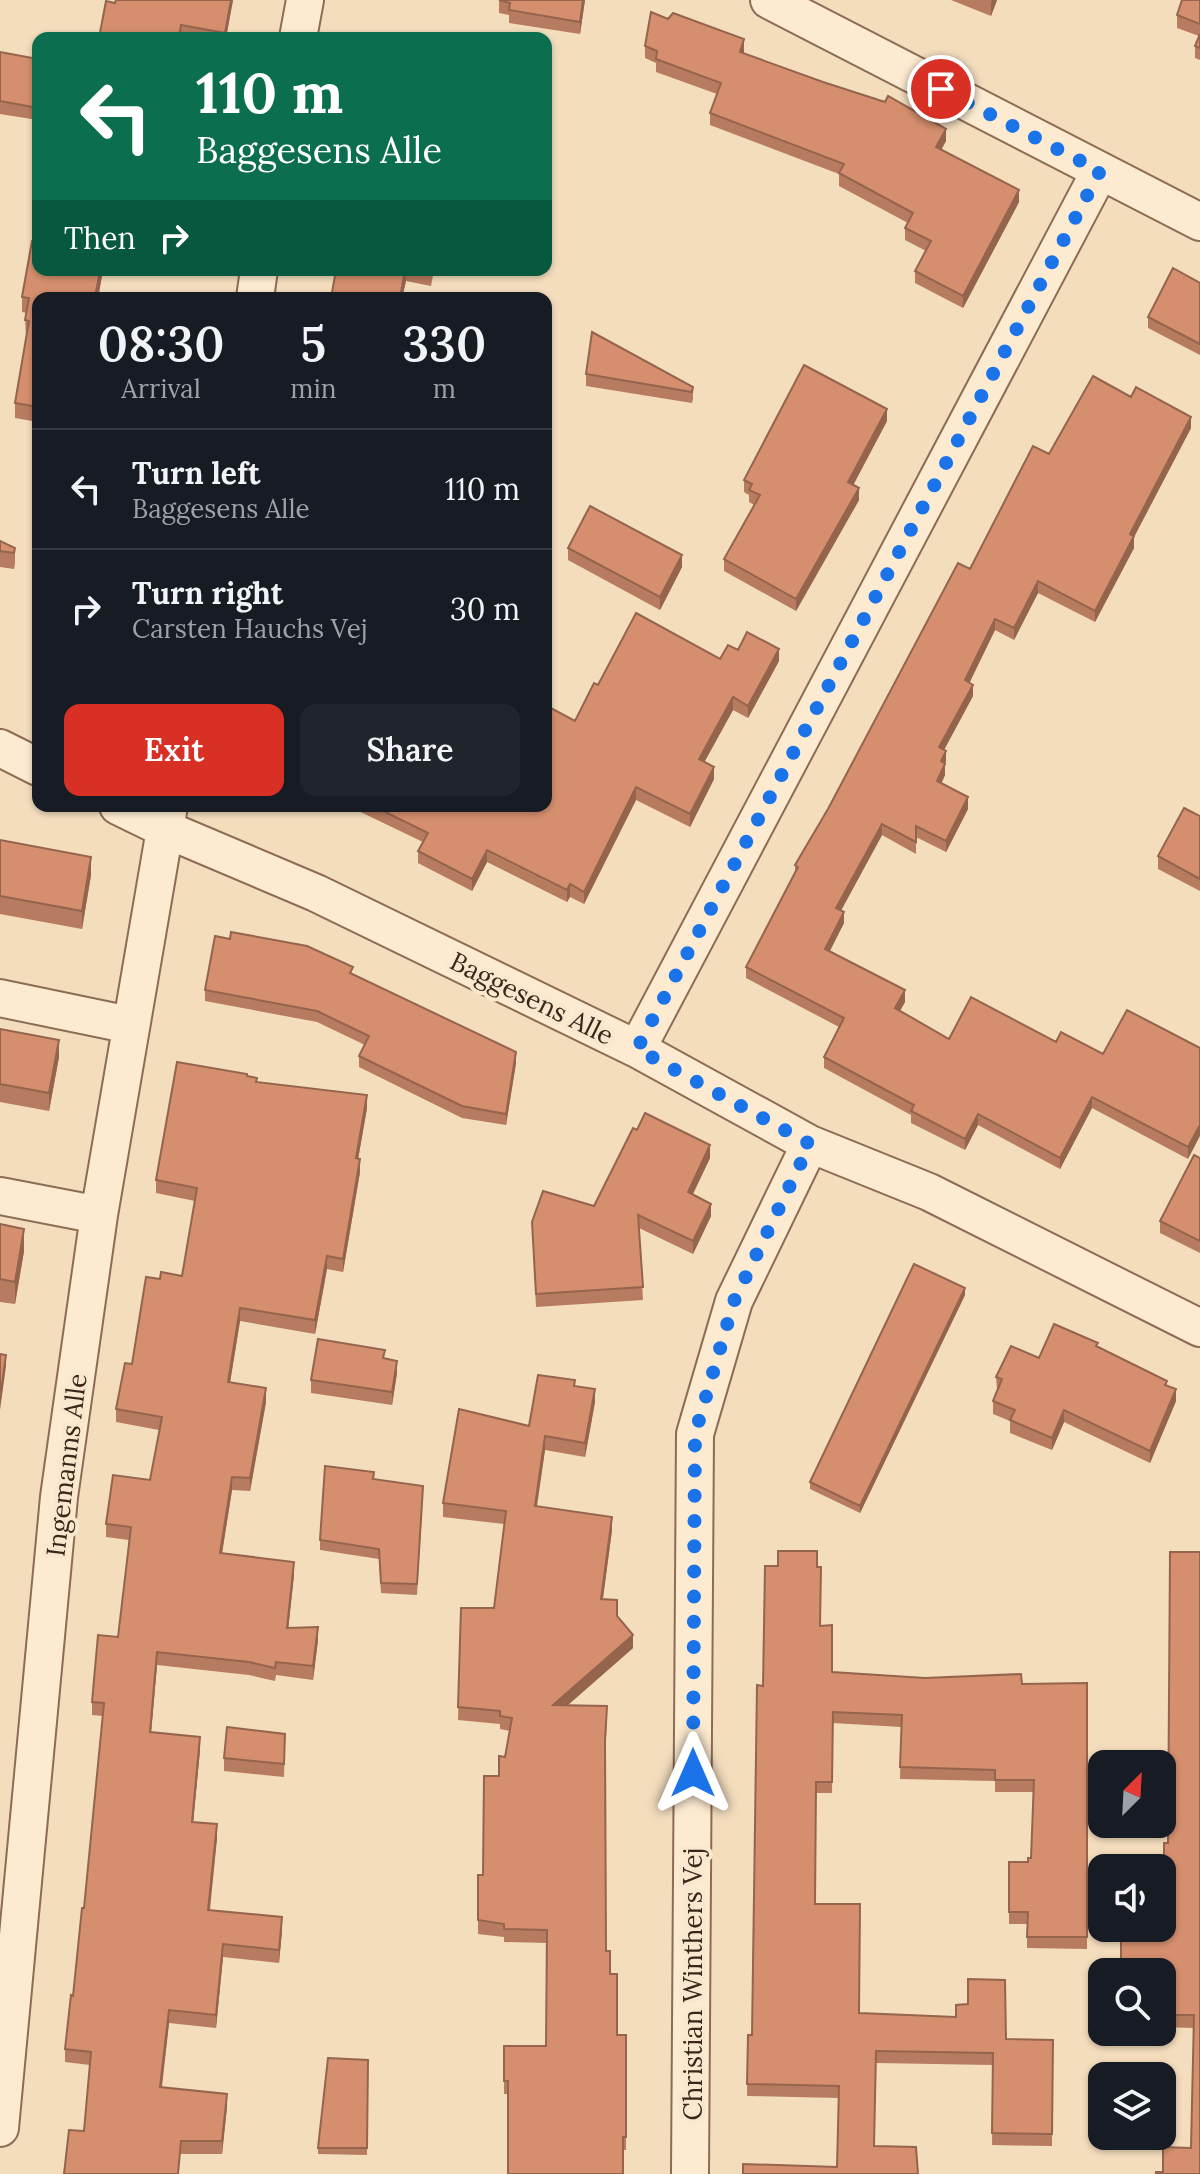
<!DOCTYPE html>
<style>
:root{--surface:#171b24;--page:#20242c;--text:#f1f3f6;--muted:#9ea1a6;--line:#363941;--accent:#d93025}
body{margin:0;font-family:Lora,serif;background:var(--page);color:var(--text);height:100vh;display:flex;flex-direction:column;font-size:30px;white-space:nowrap}
*{box-sizing:border-box;margin:0}
p{font-size:26px;color:var(--muted)}
.icon{flex:none;width:44px;height:44px;fill:none;stroke:currentColor;stroke-width:2;stroke-linecap:round;stroke-linejoin:round}
.map{position:relative;flex:1;overflow:hidden}
.panel{position:absolute;left:32px;top:292px;width:520px;height:520px;display:flex;flex-direction:column;background:var(--surface);border-radius:16px;box-shadow:0 2px 6px #0004}
.panel>*{flex:none}
.top-card{position:absolute;left:32px;top:32px;width:520px;height:244px;border-radius:16px;box-shadow:0 2px 6px #0004;background:#0b6e4f;color:#fff;overflow:hidden}
.needle{width:52px;rotate:24deg}
.controls{position:absolute;left:1088px;top:1750px;display:grid;gap:16px}
.controls a{display:grid;place-items:center;width:88px;height:88px;border-radius:16px;background:var(--surface);box-shadow:0 2px 6px #0004;font-size:40px}
.pin{position:absolute;display:grid;place-items:center;width:68px;height:68px;color:#fff;margin:-34px;border:4px solid #fff;border-radius:50%;box-shadow:0 2px 8px #0007}
.me{position:absolute;width:88px;margin:-44px;rotate:0deg;stroke-linejoin:round;filter:drop-shadow(0 0 6px #0008)}
.turn{display:flex;align-items:center;gap:28px;height:168px;padding:0 32px;font-size:36px}
.turn .icon{width:104px;height:104px;stroke-width:2.5}
.turn b{display:block;font-size:56px;line-height:68px}
.then{display:flex;align-items:center;height:76px;padding:0 32px;background:#0003;gap:16px;font-size:30px}
.eta{display:flex;justify-content:space-evenly;align-items:center;height:136px;text-align:center}
.eta b{font-size:48px;font-weight:600;line-height:56px}
.action{display:flex;gap:16px;margin-top:auto;padding:16px 32px}
.action a{flex:1;height:92px;border-radius:16px;background:var(--accent);color:#fff;font-size:32px;font-weight:600;line-height:92px;text-align:center}
.action a+a{background:var(--page);color:var(--text)}
ul{padding:0;list-style:none}
li{display:flex;align-items:center;gap:24px;height:120px;padding:0 32px;border-top:2px solid var(--line)}
li div{flex:1}
li b{display:block;font-size:30px}
li em{font-style:normal}
.map>svg:first-child{display:block}
.lines{fill:none;stroke-linecap:round;stroke-linejoin:round}
.street-casing{stroke:#8c6c54;stroke-width:40}
.street{stroke:#fdebd1;stroke-width:36}
.wall{fill:#b77b5f}
.shaded-wall{fill:#95644d}
.building{fill:#d58f6e;stroke:#95644d;stroke-width:2}
.route{stroke:#1a73e8;stroke-width:14;stroke-dasharray:0 25.2}
.labels{text-anchor:middle;dominant-baseline:central;stroke-width:8;stroke-linejoin:round;paint-order:stroke}
.street-label{font-size:26px;fill:#3a271a;stroke:#f9e8cd}
</style>
<div class="map">
<svg width="1200" height="2174" viewBox="0 0 1200 2174">
<rect width="100%" height="100%" fill="#f3ddbd"/>
<g class="lines">
<defs>
<path id="street" d="M769,0L1200,222
M298,38L305,0
M255,298L259,270
M0,748L38,767
M118,806L165,829L316,893L637,1049L810,1144L929,1192L1200,1328
M0,998L130,1025
M637,1049L1100,171
M0,1196L99,1215
M0,2128L59,1497L99,1215L169,806
M690,2174L695,1434L734,1301L810,1144"/>
</defs>
<!-- street casing -->
<use href="#street" class="street-casing"/>
<!-- street -->
<use href="#street" class="street"/>
</g>
<!-- wall -->
<path class="wall" d="M233,0L226,38H99L115,3Z
M499,0H585L580,34L509,23V15L499,13Z
M951,0H997L991,16Z
M1200,0V60L1195,58V46L1199,36L1177,28V15Z
M645,46L744,52V53L946,141L941,150L1019,202L963,308L915,283V271L926,251L905,240V228L908,223L839,186V174L710,125V113L717,94L656,72V63L645,58Z
M0,52L38,59V120L0,114Z
M103,270L98,298H38V422L15,418V403L26,336L25,320L27,313L22,312V297Z
M336,270H434L431,286L406,281L402,298H331Z
M1200,283V355L1148,328V317Z
M586,374L693,387V399L692,403L586,386Z
M887,421L853,485L859,500L796,611L724,571V559L754,505L749,502V495L744,492V480Z
M1191,428L1134,537V548L1095,622L1038,593L1014,640L995,630L969,683L973,696L944,750L945,775L941,784L968,809L946,852L916,837V854L882,835L841,910L844,923L829,951L905,1002L900,1011L949,1039L1056,1042L1103,1054L1200,1048L1188,1159L1092,1108L1060,1169L978,1125L965,1150L911,1123V1115L824,1068V1057L839,1027L746,978V967L795,873V865L970,569L1049,454Z
M0,541L15,548V564L14,569L0,567Z
M568,548L682,567L660,610L568,560Z
M738,650L779,661L748,718L733,710L704,762L714,779L690,827L636,800L584,904L570,897L567,902L487,862L472,891L418,863V851L423,842L348,806H546L575,721L598,685L720,659Z
M1200,816V891L1158,869V856Z
M0,840L91,875L82,929L0,914Z
M353,975L516,1063L506,1125L462,1118L359,1067V1056L365,1045L317,1022L205,1001V990Z
M0,1029L59,1057L49,1111L0,1102Z
M247,1077L257,1082L367,1108L358,1159L360,1172L343,1272L327,1269L315,1334L240,1321L230,1382L266,1402L250,1491L232,1490L222,1553L294,1575L288,1628L318,1640L313,1680L276,1675L275,1681L249,1675L157,1665L151,1732L200,1750L193,1822L217,1838L210,1910L282,1930L279,1963L223,1957L216,2028L169,2023L162,2087L227,2107L222,2154H181L84,2131L90,2065L65,2062V2049L73,1996L84,1908L103,1716L92,1715V1702L118,1637L129,1540L106,1537V1524L150,1480L159,1430L116,1422V1409L160,1279L182,1276L195,1201L156,1193V1180Z
M710,1158L693,1194L711,1216L693,1254L639,1228L643,1300L536,1307L532,1222L594,1206Z
M1200,1158V1253L1160,1233V1221Z
M0,1224L24,1251L15,1304L0,1302Z
M965,1295L860,1513L810,1489V1482Z
M1098,1346L1167,1385L1176,1401L1150,1463L1064,1422L1052,1450L1010,1433V1421L993,1414V1401L997,1390L996,1377L1039,1358Z
M385,1358L397,1373L392,1405L311,1393V1380Z
M575,1386L595,1402L585,1457L545,1450L536,1507L612,1530L603,1599L617,1616L633,1648L568,1705L607,1719L605,1754L606,1951L610,1974L617,2035H626V2150H623L508,2094H504V2046H546L547,1943L504,1942V1937L478,1934V1875H483L499,1776L505,1757L510,1731L500,1729V1724L458,1720L461,1608H494L504,1524L443,1517V1503L529,1426Z
M374,1479L423,1496L417,1595L381,1593L379,1559L320,1550V1540Z
M1200,1552V2174L1163,2172L1191,2148L1194,2028L1162,2027L1164,1923L1168,1843Z
M817,1567L820,1626L832,1672L1022,1684L1087,1683V1949L1027,1948V1924H1009V1862H1028L1031,1858L1033,1792H995V1781L900,1779L901,1727L833,1723L832,1793H816L815,1904L859,2013L1006,2039L1053,2040L1052,2146L992,2145L993,2065L876,2063L837,2167L839,2098L747,2096L748,2035H752L763,1686Z
M285,1734L284,1777L224,1771V1758Z
M368,2060L367,2155L318,2154V2148Z"/>
<!-- shaded-wall -->
<path class="shaded-wall" d="M231,0H233L226,38H225Z
M583,0H585L580,34V22Z
M992,0H997L991,16V3Z
M744,39V52L740,64V52Z
M946,129V141L936,159V147Z
M1019,190V202L963,308V296Z
M100,270H103L98,298H95Z
M405,270L406,281L402,298H400Z
M887,409V421L848,495V482Z
M1191,417V428L1134,537V548L1095,622V611L1130,534Z
M859,488V500L796,611V599Z
M682,555V567L660,610V597Z
M1038,581V593L1014,640V628Z
M995,619V630L965,692V680Z
M779,649V661L748,718V706Z
M973,685V696L939,759V747Z
M733,697V710L699,772V759Z
M946,751V762L941,773V761Z
M945,764V775L937,793V781Z
M714,767V779L690,827V814Z
M636,787V800L584,904V892Z
M968,797V809L946,852V841Z
M882,824V835L836,920V908Z
M487,850V862L472,891V879Z
M91,857V875L82,929V911Z
M570,884V897L567,902V890Z
M844,912V923L825,961V949Z
M905,990V1002L895,1019V1008Z
M59,1040V1057L49,1111V1093Z
M516,1052V1063L506,1125V1114Z
M367,1095V1108L356,1171V1158Z
M1092,1097V1108L1060,1169V1158Z
M978,1114V1125L965,1150V1139Z
M1200,1125V1136L1188,1159V1147Z
M710,1145V1158L688,1204V1192Z
M360,1159V1172L343,1272V1259Z
M711,1204V1216L693,1254V1241Z
M24,1229V1251L15,1304V1282Z
M327,1256V1269L315,1334V1320Z
M965,1288V1295L860,1513V1506Z
M240,1308V1321L228,1395V1382Z
M6,1355V1366L0,1410V1399Z
M397,1361V1373L392,1405V1392Z
M266,1388V1402L250,1491V1478Z
M595,1389V1402L585,1457V1443Z
M1176,1389V1401L1150,1463V1451Z
M1064,1410V1422L1052,1450V1438Z
M545,1436V1450L535,1520V1506Z
M232,1477V1490L220,1566V1553Z
M612,1517V1530L601,1612V1599Z
M294,1562V1575L287,1641V1628Z
M318,1627V1640L313,1680V1666Z
M633,1635V1648L553,1718V1705Z
M157,1652V1665L150,1745V1732Z
M200,1737V1750L192,1835V1822Z
M217,1824V1838L208,1923V1910Z
M282,1917V1930L279,1963V1950Z
M223,1944V1957L216,2028V2015Z
M169,2010V2023L160,2100V2087Z
M227,2094V2107L222,2154V2141Z"/>
<!-- building -->
<path class="building" d="M116,0H231L225,33L181,25L179,38H99L106,1L115,3Z
M499,0H583L580,22L509,10L510,3Z
M1182,0H1200V24L1177,15Z
M651,12L668,19L673,13L744,39L740,52L823,82L885,102L888,96L946,129L936,147L1019,190L963,296L915,271L931,241L905,228L913,213L839,173L844,164L710,113L721,83L656,59L657,51L645,46Z
M1200,34V48L1195,46Z
M392,35L407,38H391Z
M0,52L38,59V108L0,101Z
M32,241L38,242V270H100L95,298H38V407L15,403L29,321L25,320L29,298L22,297Z
M1173,268L1200,283V344L1148,317Z
M336,270H405L400,298H331Z
M414,270H432L431,273Z
M592,332L693,387L692,392L586,374Z
M804,365L887,409L848,482L859,488L796,599L724,559L760,495L749,490L752,484L744,480Z
M1093,376L1131,397L1136,387L1191,417L1130,534L1134,536L1095,611L1038,581L1014,628L995,619L965,680L973,685L939,747L946,751L941,761L945,764L937,781L968,797L946,841L916,826V842L882,824L836,908L844,912L825,949L905,990L895,1008L949,1039L971,997L1056,1042L1061,1032L1103,1054L1127,1010L1200,1048V1125L1188,1147L1092,1097L1060,1158L978,1114L965,1139L911,1111L914,1105L824,1057L844,1018L746,967L798,867L795,865L828,809L958,563L970,569L1033,446L1049,454Z
M590,506L682,555L660,597L568,548Z
M0,541L15,548L14,553L0,551Z
M636,613L720,659L728,645L738,650L747,632L779,649L748,706L733,697L699,759L714,767L690,814L636,787L584,892L570,884L567,890L487,850L472,879L418,851L428,833L373,806H546V709L547,706L575,721L594,683L598,685Z
M1184,808L1200,816V879L1158,856Z
M0,840L91,857L82,911L0,896Z
M231,932L307,946L353,967L350,973L516,1052L506,1114L462,1106L359,1056L369,1036L317,1011L205,990L215,936L230,939Z
M0,1029L59,1040L49,1093L0,1084Z
M177,1062L247,1074V1076L257,1078L256,1082L367,1095L356,1158L360,1159L343,1259L327,1256L315,1320L240,1308L228,1382L266,1388L250,1478L232,1477L220,1553L294,1562L287,1628L318,1627L313,1666L276,1662L275,1668L249,1662L157,1652L150,1732L200,1737L192,1822L217,1824L208,1910L282,1917L279,1950L223,1944L216,2015L169,2010L160,2087L227,2094L222,2141H181L178,2174H64L69,2130L84,2131L91,2052L65,2049L71,1995L73,1996L82,1908H84L104,1703L92,1702L98,1635L118,1637L131,1527L106,1524L113,1475L150,1480L162,1417L116,1409L125,1363L132,1364L146,1277L160,1279L161,1272L182,1276L197,1188L156,1180Z
M645,1113L710,1145L688,1192L711,1204L693,1241L638,1215L643,1287L536,1294L532,1222L543,1191L594,1206L633,1128L637,1130Z
M1194,1155L1200,1158V1241L1160,1221Z
M0,1224L24,1229L15,1282L0,1279Z
M914,1264L965,1288L860,1506L810,1482Z
M1054,1324L1098,1343L1096,1346L1167,1381L1165,1385L1176,1389L1150,1451L1064,1410L1052,1438L1010,1420L1015,1410L993,1401L1002,1379L996,1377L1011,1346L1039,1358Z
M318,1339L385,1350L383,1358L397,1361L392,1392L311,1380Z
M0,1354L6,1355L0,1399Z
M538,1375L575,1380L574,1386L595,1389L585,1443L545,1436L535,1506L612,1517L601,1599L617,1600V1616L633,1635L553,1705L607,1706L605,1741L606,1951H610V1974H617V2035H626V2137H623V2174H508V2081H504V2046H546L547,1930L504,1929V1924L478,1920V1875H483L484,1776H499V1756L505,1757L512,1718L500,1716V1711L458,1707L461,1608H494L506,1511L443,1503L459,1409L529,1426Z
M325,1466L374,1472L373,1479L423,1486L417,1584L381,1583L379,1549L320,1540Z
M778,1551H817V1567H821L820,1626L832,1625V1672L925,1678L1021,1674L1022,1684L1087,1683V1937H1027L1028,1912H1009V1862H1028V1858H1031L1034,1780H995V1770L900,1767L902,1715L833,1712L832,1782H816L815,1904H860L859,2013L956,2017V2005L968,2004V1979L1005,1980L1006,2039L1053,2040L1052,2134L992,2133L993,2053L876,2051L874,2146L916,2147L918,2174H743V2164L837,2167L839,2086L747,2084L748,2035H752L757,1685L763,1686L765,1566H778Z
M1170,1552H1200V2174H1156V2172H1163V2147L1191,2148L1194,2015H1162V1972H1121V1928H1162V1923H1164V1843H1168Z
M227,1727L285,1734L284,1764L224,1758Z
M328,2058L368,2060L367,2148H318Z"/>
<g class="lines">
<!-- route -->
<path class="route" d="M693,1773L695,1434L734,1301L810,1144L637,1049L1100,171L941,89"/>
</g>
<g class="labels">
<!-- street labels -->
<g class="street-label">
<text transform="translate(532 998) rotate(26)">Baggesens Alle</text>
<text transform="translate(66 1465) rotate(-83)">Ingemanns Alle</text>
<text transform="translate(692 1984) rotate(-90)">Christian Winthers Vej</text>
</g>
</g>
</svg>
<div class="controls">
<a><svg class="needle" viewBox="-14 -14 28 28"><path d="M0-13l5 13h-10z" fill="#e53935"/><path d="M0 13l5-13h-10z" fill="#9ea1a6"/></svg></a>
<a><svg class="icon" aria-label="sound" viewBox="0 0 24 24"><path d="M4 9h4l5-4v14l-5-4H4zM17 9q2 3 0 6"/></svg></a>
<a><svg class="icon" aria-label="search" viewBox="0 0 24 24"><circle cx="10" cy="10" r="6"/><path d="M15 15l6 6"/></svg></a>
<a><svg class="icon" aria-label="layers" viewBox="0 0 24 24"><path d="M12 4l9 5-9 5-9-5zM3 14l9 5 9-5"/></svg></a>
</div>
<div class="pin" style="left:941px;top:89px;background:#d93025"><svg class="icon" aria-label="arrive" viewBox="0 0 24 24"><path d="M6 21V4h12l-3 4 3 4H6"/></svg></div>
<svg class="me" style="left:693px;top:1773px" viewBox="-20 -20 40 40"><path d="M0-17L14 15 0 8-14 15z" fill="#1a73e8" stroke="#fff" stroke-width="4"/></svg>
<div class="top-card">
<div class="turn"><svg class="icon" aria-label="left" viewBox="0 0 24 24"><path d="M17 20v-9H6M10 6l-5 5 5 5"/></svg><div><b>110 m</b>Baggesens Alle</div></div>
<div class="then">Then<svg class="icon" aria-label="right" viewBox="0 0 24 24"><path d="M7 20v-9h11M14 6l5 5-5 5"/></svg></div>
</div>
<section class="panel">
<div class="eta">
<div><b>08:30</b><p>Arrival</p></div>
<div><b>5</b><p>min</p></div>
<div><b>330</b><p>m</p></div>
</div>
<ul>
<li><svg class="icon" aria-label="left" viewBox="0 0 24 24"><path d="M17 20v-9H6M10 6l-5 5 5 5"/></svg><div><b>Turn left</b><p>Baggesens Alle</p></div><em>110 m</em></li>
<li><svg class="icon" aria-label="right" viewBox="0 0 24 24"><path d="M7 20v-9h11M14 6l5 5-5 5"/></svg><div><b>Turn right</b><p>Carsten Hauchs Vej</p></div><em>30 m</em></li>
</ul>
<div class="action"><a>Exit</a><a>Share</a></div>
</section>
</div>
